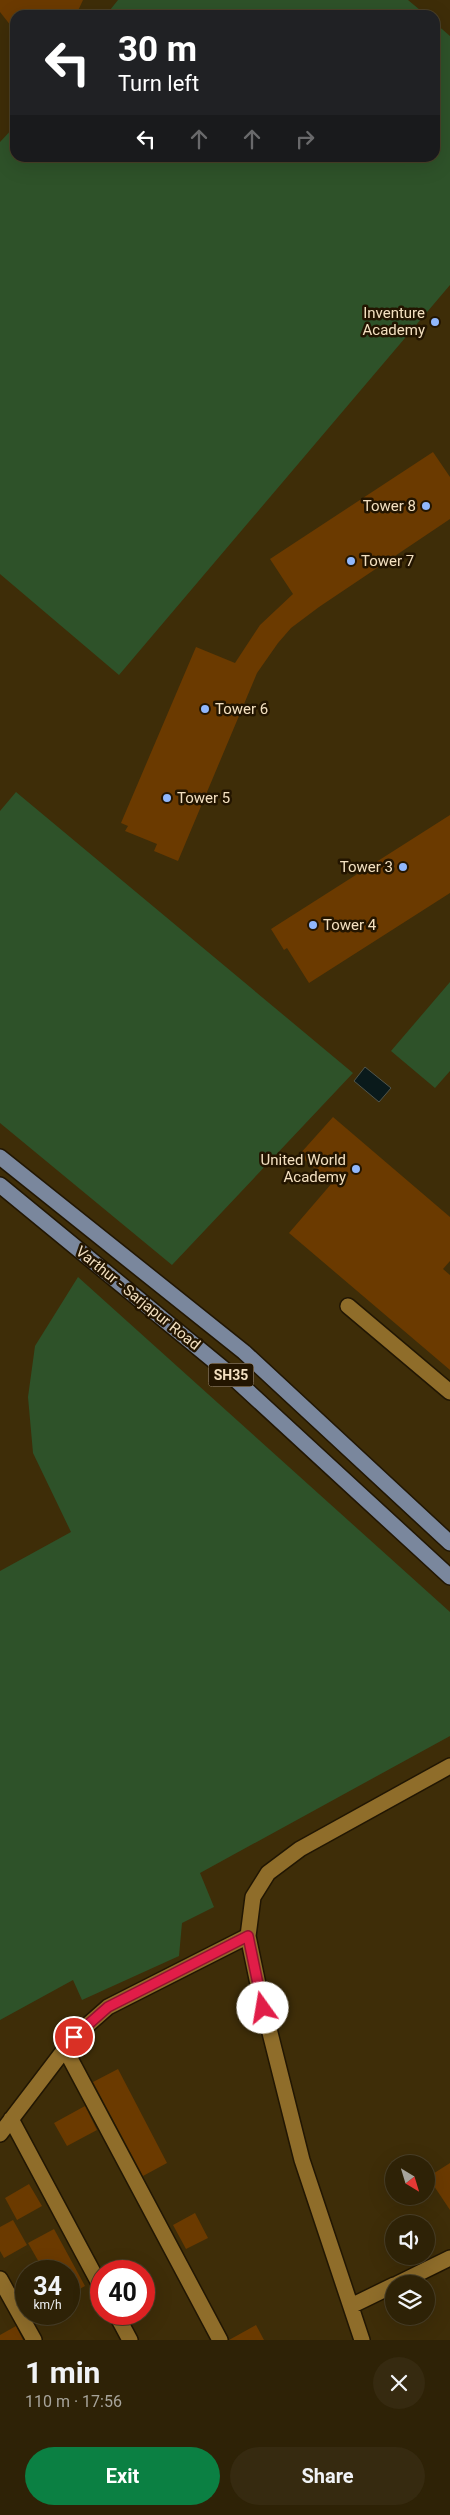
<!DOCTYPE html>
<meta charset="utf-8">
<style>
:root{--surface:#2e2206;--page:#362a10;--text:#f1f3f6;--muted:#a7a49b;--line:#493f28;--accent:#0b8043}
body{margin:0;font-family:Roboto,sans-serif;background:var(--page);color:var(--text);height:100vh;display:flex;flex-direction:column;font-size:19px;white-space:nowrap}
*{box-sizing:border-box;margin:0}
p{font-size:16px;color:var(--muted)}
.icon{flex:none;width:28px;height:28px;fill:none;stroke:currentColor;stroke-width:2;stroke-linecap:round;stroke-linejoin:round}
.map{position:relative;height:2340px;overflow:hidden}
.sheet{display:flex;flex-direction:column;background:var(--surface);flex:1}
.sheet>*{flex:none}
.guide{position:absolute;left:10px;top:10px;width:430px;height:152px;border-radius:15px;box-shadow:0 5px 20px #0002,0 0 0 1px var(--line);background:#202124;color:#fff;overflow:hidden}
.needle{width:32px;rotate:142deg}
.tools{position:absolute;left:385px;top:2155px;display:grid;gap:10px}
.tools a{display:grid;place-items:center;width:50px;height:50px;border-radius:50%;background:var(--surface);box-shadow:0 5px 20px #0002,0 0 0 1px var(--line);font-size:25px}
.speed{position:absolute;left:15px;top:2260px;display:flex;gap:10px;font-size:25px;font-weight:700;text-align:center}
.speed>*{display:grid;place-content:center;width:65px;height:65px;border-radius:50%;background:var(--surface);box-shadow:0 5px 20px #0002,0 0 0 1px var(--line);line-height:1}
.speed small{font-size:12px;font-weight:400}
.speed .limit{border:8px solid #d22;background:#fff;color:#111}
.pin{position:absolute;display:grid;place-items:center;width:42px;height:42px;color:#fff;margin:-21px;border:2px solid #fff;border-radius:50%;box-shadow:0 1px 5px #0007}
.me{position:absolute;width:55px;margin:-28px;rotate:347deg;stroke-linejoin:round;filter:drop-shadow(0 0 4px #0008)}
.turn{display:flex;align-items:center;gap:18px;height:105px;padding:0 25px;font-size:22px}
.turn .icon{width:65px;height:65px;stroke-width:2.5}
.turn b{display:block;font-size:35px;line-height:42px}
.lanes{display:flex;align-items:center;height:48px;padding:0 25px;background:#0003;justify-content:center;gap:25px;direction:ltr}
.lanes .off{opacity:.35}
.round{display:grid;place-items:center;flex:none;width:52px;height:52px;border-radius:26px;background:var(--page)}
.head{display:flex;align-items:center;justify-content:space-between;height:85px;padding:0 25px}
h1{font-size:30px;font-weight:700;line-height:38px}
.cta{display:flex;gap:10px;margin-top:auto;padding:10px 25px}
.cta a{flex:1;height:58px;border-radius:30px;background:var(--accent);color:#fff;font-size:20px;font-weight:700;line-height:58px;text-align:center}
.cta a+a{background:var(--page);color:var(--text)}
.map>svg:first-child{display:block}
.green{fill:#2e5229}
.water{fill:#0a1a1b;stroke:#50554c}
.building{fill:#6b3a00}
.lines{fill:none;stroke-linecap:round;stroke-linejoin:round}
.minor-casing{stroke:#211603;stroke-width:18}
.major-casing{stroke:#211603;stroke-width:18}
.minor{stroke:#8f6d2a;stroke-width:15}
.major{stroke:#7a879d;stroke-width:15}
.route-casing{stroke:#92132f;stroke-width:12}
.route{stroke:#e11d48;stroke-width:9}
.poi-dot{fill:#91b8fd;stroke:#231500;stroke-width:2}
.labels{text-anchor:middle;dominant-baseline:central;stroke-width:5;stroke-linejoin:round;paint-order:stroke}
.shield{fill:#231500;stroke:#b5a386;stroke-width:1}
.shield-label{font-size:14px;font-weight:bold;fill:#f3e0c0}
.poi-label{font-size:15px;fill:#f3e0c0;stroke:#231500;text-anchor:end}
.street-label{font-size:15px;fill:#f3e0c0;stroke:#231500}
</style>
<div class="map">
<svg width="450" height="2340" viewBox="0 0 450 2340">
<rect width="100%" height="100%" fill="#3e2d08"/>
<!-- green -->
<path class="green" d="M118,0H408L426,15H106Z
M435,23L450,36V285L119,675L0,574V142L15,126V158H435Z
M16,792L353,1073L172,1265L0,1123V811Z
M450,982V1071L435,1088L391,1051Z
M78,1277L450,1612V1736L200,1873L214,1907L182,1923L179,1956L82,2000L73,1980L0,2020V1571L71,1532L33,1453L28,1397L35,1346Z"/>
<!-- water -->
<path class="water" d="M365,1067L391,1088L379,1102L354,1081Z"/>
<!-- building -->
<path class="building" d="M0,0H83L76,15H15V31L0,12Z
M433,452L450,477V519L319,607L291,628L278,643L257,673L178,861L154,851L157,844L125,831L128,826L121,823L196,647L235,663L260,625L293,594L270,559Z
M450,815V893L309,983L287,948L284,950L271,929Z
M333,1117L450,1217V1261L443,1269L450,1275V1370L289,1233L332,1183L299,1155Z
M118,2069L167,2163L143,2176L93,2082Z
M85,2106L97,2130L67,2146L54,2123Z
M450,2163V2210L428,2177Z
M29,2184L42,2206L17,2220L5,2198Z
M195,2213L208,2238L186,2249L173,2225Z
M13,2220L27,2245L4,2258L0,2251V2227Z
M54,2229L85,2286L69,2295V2271H44L28,2243Z
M256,2325L264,2340H229Z
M16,2326L23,2340H0V2335Z"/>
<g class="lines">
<defs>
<path id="minor" d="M348,1306L450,1392
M65,2049L220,2340
M11,2119L101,2287
M0,2134L74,2037L108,2007L248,1936
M0,2279L34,2340
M397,2284L450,2258
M351,2306L394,2285
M116,2314L130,2340
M362,2340L302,2160L259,1989L248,1936L253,1897L268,1873L300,1849L450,1766"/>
<path id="major" d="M0,1157L244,1352L450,1543
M0,1185L225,1370L450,1577"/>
</defs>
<!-- minor casing -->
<use href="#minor" class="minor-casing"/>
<!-- major casing -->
<use href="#major" class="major-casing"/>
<!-- minor -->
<use href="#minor" class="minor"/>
<!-- major -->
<use href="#major" class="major"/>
</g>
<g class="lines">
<defs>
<path id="route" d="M74,2037L108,2007L248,1936L263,2008"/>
</defs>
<!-- route casing -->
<use href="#route" class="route-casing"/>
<!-- route -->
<use href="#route" class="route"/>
</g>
<!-- markers -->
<g class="poi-dot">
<circle cx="435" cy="322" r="5"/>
<circle cx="426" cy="506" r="5"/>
<circle cx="351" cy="561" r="5"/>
<circle cx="205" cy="709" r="5"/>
<circle cx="167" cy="798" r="5"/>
<circle cx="403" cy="867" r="5"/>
<circle cx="313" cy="925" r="5"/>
<circle cx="356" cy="1169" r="5"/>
</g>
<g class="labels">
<!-- shield labels -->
<rect class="shield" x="208.5" y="1363.5" width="45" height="23" rx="4"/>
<g class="shield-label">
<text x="231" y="1375">SH35</text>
</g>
<!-- poi labels -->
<g class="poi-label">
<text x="425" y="313">Inventure<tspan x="425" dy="17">Academy</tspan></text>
<text x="416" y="506">Tower 8</text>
<text x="361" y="561" text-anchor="start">Tower 7</text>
<text x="215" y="709" text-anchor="start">Tower 6</text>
<text x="177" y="798" text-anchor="start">Tower 5</text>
<text x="393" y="867">Tower 3</text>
<text x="323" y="925" text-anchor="start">Tower 4</text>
<text x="346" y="1160">United World<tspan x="346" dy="17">Academy</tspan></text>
</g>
<!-- street labels -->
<g class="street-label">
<text transform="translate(138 1298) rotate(39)">Varthur - Sarjapur Road</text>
</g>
</g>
</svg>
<div class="tools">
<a><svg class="needle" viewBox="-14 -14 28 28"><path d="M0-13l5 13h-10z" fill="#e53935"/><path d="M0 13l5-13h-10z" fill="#a7a49b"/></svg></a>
<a><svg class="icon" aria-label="sound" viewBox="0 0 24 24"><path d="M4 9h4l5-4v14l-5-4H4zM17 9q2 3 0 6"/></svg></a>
<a><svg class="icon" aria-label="layers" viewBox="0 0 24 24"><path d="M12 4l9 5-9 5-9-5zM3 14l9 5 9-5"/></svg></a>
</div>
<div class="speed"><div>34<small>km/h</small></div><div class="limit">40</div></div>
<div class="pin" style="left:74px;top:2037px;background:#d93025"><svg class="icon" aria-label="arrive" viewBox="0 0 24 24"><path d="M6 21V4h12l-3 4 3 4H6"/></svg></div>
<svg class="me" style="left:263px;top:2008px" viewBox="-20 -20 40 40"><circle r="19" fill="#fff"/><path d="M0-13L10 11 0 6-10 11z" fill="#e11d48"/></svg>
<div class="guide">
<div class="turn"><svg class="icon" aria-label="left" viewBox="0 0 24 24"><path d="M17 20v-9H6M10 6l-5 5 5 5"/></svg><div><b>30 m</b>Turn left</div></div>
<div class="lanes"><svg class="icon" aria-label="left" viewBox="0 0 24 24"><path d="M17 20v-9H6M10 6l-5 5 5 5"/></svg><svg class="icon off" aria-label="ahead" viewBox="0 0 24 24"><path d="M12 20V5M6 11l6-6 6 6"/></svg><svg class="icon off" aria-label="ahead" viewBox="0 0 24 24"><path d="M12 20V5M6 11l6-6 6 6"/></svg><svg class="icon off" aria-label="right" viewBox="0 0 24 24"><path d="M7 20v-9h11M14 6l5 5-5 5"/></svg></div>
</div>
</div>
<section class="sheet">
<div class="head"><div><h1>1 min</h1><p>110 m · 17:56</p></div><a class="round"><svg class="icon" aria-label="close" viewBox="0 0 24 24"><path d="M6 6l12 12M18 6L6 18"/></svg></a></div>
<div class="cta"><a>Exit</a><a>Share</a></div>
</section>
